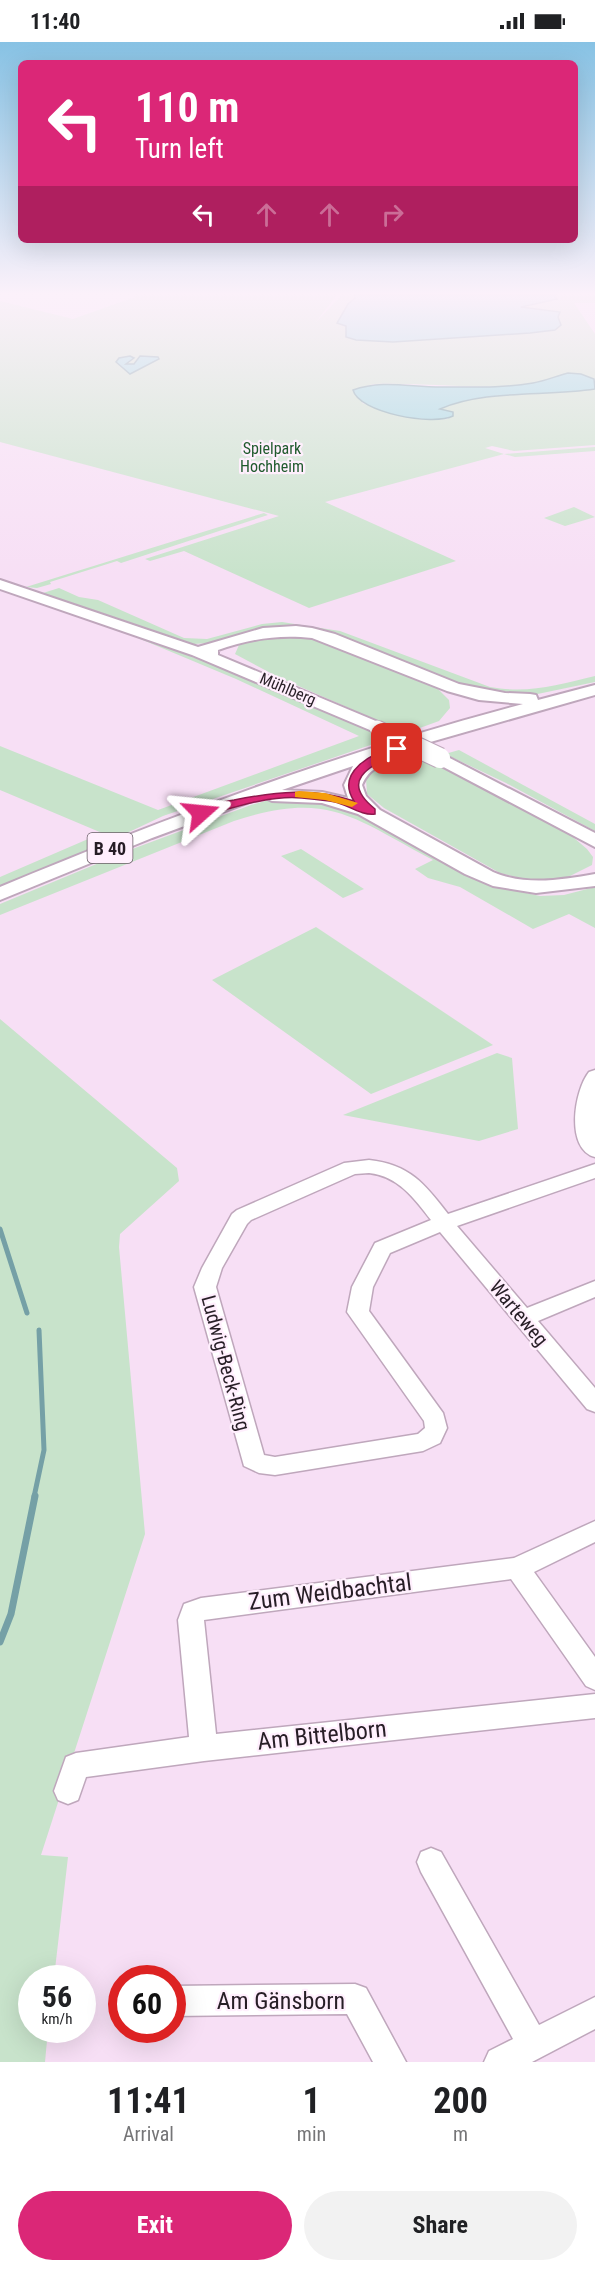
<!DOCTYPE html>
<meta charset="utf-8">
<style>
:root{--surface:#fff;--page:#f2f2f2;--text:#202124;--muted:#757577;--accent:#db2777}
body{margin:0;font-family:"Roboto Condensed",sans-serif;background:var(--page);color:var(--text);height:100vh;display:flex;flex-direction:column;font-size:22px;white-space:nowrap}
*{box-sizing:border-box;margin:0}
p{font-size:20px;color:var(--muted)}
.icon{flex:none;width:33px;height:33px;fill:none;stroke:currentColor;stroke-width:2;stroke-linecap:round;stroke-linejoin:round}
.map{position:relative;height:2020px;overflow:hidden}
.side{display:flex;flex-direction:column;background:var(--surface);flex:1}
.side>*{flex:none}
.top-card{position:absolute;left:18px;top:18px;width:560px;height:183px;border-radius:9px;box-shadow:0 6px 24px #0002;background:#db2777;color:#fff;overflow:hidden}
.speed{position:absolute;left:18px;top:1923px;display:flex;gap:12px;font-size:30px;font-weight:700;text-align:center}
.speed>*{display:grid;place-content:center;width:78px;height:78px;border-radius:50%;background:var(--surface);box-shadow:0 6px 24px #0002;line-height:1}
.speed small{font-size:15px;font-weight:400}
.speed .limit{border:9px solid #d22;background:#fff;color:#111}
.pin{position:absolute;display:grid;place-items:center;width:51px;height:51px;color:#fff;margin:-26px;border-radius:12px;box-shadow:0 3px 9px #0006}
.me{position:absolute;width:66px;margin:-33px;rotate:72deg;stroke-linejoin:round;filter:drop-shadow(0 0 4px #0008)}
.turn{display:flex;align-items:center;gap:21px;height:126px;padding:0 18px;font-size:27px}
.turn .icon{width:78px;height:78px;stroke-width:2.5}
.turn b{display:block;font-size:42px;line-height:51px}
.lanes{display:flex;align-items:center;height:57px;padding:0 18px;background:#0003;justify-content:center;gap:30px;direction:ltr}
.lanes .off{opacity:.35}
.eta{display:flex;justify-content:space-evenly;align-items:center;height:102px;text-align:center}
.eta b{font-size:36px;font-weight:700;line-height:42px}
.button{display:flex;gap:12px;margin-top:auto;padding:12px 18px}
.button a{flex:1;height:69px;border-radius:36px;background:var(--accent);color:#fff;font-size:24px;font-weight:700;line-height:69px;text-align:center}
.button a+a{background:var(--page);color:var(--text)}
.status{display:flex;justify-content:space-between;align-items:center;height:42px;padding:0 30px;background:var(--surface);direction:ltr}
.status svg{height:16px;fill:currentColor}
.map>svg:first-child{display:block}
.green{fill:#c8e3cb}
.water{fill:#97d7dd;stroke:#75a0a6;stroke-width:1.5}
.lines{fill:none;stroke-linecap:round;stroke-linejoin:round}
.stream-far1{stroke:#75a0a6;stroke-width:5}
.stream{stroke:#75a0a6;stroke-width:7}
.minor-casing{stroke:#bfa7bc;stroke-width:3}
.major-casing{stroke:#bfa7bc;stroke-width:4}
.minor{fill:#fff;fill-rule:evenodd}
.major{fill:#fff;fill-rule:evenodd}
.major-bridge-far1-casing{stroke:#bfa7bc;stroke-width:17;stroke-linecap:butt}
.major-bridge-casing{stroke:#bfa7bc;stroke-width:22;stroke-linecap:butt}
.major-bridge-far1{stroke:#fff;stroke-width:15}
.major-bridge{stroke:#fff;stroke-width:20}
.route{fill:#db2777;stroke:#8e194d;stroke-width:1.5}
.slow{fill:#f59e0b}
.labels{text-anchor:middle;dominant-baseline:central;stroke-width:4.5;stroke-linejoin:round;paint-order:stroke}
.far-park-label{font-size:16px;fill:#205a2d;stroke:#ffeffd}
.far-street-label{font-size:16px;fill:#271e26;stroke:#ffeffd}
.shield{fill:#ffeffd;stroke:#685d66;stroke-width:1.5}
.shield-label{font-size:18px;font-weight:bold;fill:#271e26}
.street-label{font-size:20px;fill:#271e26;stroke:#ffeffd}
.near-street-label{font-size:24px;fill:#271e26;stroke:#ffeffd}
</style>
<div class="status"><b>11:40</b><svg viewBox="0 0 49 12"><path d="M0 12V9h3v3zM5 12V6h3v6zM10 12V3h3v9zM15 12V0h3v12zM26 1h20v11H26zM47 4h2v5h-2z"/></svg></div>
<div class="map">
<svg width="595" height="2020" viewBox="0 0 595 2020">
<rect width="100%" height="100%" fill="#f7dff5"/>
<!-- green -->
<path class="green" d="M133,253H337L316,280L342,253H595V261H574L595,292V338C573,326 555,338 533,341C480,349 427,340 374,342L366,344L362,361C395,372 412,379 448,377L449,369L440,367C484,347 547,355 595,347V403L514,409L492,404L485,406L504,412L595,405V409L515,415L504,412L325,460L456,519L309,566L184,509L150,519L145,517L279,474L0,400V259L73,277L135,255Z
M574,465L595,475L565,484L544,476Z
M264,471L268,473L121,521L117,519L50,540L51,542L37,546L26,545Z
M59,546L79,555L98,558L184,596L207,597L262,582L282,580L340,589L490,645C529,652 557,643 595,634V640L528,654L475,648L404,621L274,585C247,589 221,602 194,602L43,551Z
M307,594L437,646L449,658L450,666L439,679L406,691L280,636L235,612L239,603L262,595Z
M139,595L233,630L388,697L163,774L112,798L0,844V835L102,791L0,748V704L158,768L359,694L236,637L138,596Z
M459,708L595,782V789L506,741L445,712Z
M415,710L560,784L587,807L593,815L592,823L564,837L528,838L500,831L384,766L367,752L366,737L374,727Z
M304,756L346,764L494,844L540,854L564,853L595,845V886L569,872L533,887L460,845L428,836L415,827L433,818C352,775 328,748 234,779L0,873V862L135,806L251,763L265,759Z
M301,807L364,847L343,856L281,814Z
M316,885L493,1003L371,1052L212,938Z
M0,977L177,1126L179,1139L120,1192L119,1205L145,1492L41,1813L68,1815L54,1936H32V1988H48L45,2020H0Z
M497,1011L512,1016L518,1087L479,1099L343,1073Z"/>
<!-- water -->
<path class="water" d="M556,253L554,254L557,257L521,265L560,270L558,275L561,283L555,288L530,291L393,300L356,298L346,295V284L337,281L348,262L355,256L354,253Z
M130,314L134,316L126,322H134L140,314L158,315L159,317L130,332L116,320L119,316Z
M568,331L581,332L594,337L595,347C546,355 485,347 440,367L453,370V374C433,384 359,371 353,348C384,337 413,346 445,345C474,345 504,346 533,341C545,339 556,334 568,331Z"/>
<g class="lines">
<!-- stream-far1 -->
<path class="stream-far1" d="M0,1187L27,1271
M34,1455L44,1408L39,1288"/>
<!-- stream -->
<path class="stream" d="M0,1600L11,1572L35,1454"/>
<defs>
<path id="minor" d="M595,1028V1115C565,1107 574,1049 589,1030Z
M369,1118C409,1122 425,1142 448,1172L595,1122V1136L457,1184L527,1266L595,1239V1255L538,1279L595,1346V1370L587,1367L440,1190L390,1211L373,1245L369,1269L443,1371L447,1386L440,1401L423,1409L275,1433L259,1431L244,1424L194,1245L202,1226L232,1172L237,1168L344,1121ZM369,1131C398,1134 414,1156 431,1178L375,1201L352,1245L347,1270L424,1379L425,1386L418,1392L275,1415L264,1413L216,1245L222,1226L247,1182L251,1178L355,1132Z
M595,1479V1500L534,1530L595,1615V1648L586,1644L511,1537L204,1578L216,1692L595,1652V1676L204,1719L86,1735L78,1758L68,1762L58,1758L54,1749L66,1715L76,1711L189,1695L178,1578L184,1562L201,1556L514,1516Z
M431,1806L441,1810L539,1983L595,1955V1987L532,2020H484L489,2009L513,1997L421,1830L417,1820L421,1810Z
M355,1942L366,1946L406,2020H373L347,1972L172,1974V1944Z"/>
<path id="major" d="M0,538L198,605L263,586L296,584L312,586L335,592L459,642L505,651L530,652L536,653L538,658L595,643V653L385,713L387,716C377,729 370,725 362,743L366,754L380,768L493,830C526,844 561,838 595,832V844L536,851L493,844L465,832L358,772L322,761L272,759L263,755L152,796L0,858V845C170,774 344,709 523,662L479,658L447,649L312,596C279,592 250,597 218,608V613L383,682L386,686L383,690L377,691L192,613L0,547ZM353,724L344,743L348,756L322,750L282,748Z
M440,711L595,791V805L434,720L431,716L434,712Z"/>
</defs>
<!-- minor casing -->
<use href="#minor" class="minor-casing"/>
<!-- major casing -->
<use href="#major" class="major-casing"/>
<!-- minor -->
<use href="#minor" class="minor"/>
<!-- major -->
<use href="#major" class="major"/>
<defs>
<path id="major-bridge-far1" d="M377,686L396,695"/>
<path id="major-bridge" d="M393,694L440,716"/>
</defs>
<!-- major-bridge-far1 casing -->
<use href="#major-bridge-far1" class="major-bridge-far1-casing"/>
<!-- major-bridge casing -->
<use href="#major-bridge" class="major-bridge-casing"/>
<!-- major-bridge-far1 -->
<use href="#major-bridge-far1" class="major-bridge-far1"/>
<!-- major-bridge -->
<use href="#major-bridge" class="major-bridge"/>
</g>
<!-- sky -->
<linearGradient id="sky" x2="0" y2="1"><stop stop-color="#87c2e4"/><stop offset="0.47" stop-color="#fbf1fa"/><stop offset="1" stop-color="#fbf1fa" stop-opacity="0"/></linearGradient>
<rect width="595" height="535" fill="url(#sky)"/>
<!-- route -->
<path class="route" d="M397,704L400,705V710C373,723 337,737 375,767V772C362,774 348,763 335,760C325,758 313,757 302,756C268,753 233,766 201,775L195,771C204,763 221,760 234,758C275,750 314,745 354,759C335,730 372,711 397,704Z"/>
<!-- slow -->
<path class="slow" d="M299,749L325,751L358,761L352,765L325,758L295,755V750Z"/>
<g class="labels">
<!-- far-park labels -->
<g class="far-park-label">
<text x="272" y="406">Spielpark<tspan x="272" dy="18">Hochheim</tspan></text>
</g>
<!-- far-street labels -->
<g class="far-street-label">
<text transform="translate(288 647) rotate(23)">Mühlberg</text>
</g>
<!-- shield labels -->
<rect class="shield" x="87.5" y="791" width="45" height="30" rx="4.5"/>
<g class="shield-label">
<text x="110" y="806">B 40</text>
</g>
<!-- street labels -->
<g class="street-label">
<text transform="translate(519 1271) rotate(50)">Warteweg</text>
<text transform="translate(226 1321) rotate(75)">Ludwig-Beck-Ring</text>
</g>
<!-- near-street labels -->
<g class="near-street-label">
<text transform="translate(330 1550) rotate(-7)">Zum Weidbachtal</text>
<text transform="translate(322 1693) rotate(-6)">Am Bittelborn</text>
<text x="281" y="1959">Am Gänsborn</text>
</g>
</g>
</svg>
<div class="speed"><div>56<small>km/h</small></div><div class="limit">60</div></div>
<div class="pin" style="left:397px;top:707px;background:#d93025"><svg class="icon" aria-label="arrive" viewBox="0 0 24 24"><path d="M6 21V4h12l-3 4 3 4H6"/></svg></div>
<svg class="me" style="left:201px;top:771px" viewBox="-20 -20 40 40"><path d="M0-17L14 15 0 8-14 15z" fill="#db2777" stroke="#fff" stroke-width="4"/></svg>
<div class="top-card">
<div class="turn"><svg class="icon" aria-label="left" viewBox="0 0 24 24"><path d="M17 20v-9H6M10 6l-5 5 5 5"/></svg><div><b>110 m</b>Turn left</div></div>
<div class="lanes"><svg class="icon" aria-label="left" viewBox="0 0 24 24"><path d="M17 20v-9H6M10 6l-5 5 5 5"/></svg><svg class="icon off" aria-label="ahead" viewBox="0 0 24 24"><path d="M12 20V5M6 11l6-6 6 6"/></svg><svg class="icon off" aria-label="ahead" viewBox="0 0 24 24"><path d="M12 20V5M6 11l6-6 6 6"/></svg><svg class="icon off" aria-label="right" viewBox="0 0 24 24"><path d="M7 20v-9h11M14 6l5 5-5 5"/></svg></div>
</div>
</div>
<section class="side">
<div class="eta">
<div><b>11:41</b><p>Arrival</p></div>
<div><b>1</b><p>min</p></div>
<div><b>200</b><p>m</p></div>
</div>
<div class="button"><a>Exit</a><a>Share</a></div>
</section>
